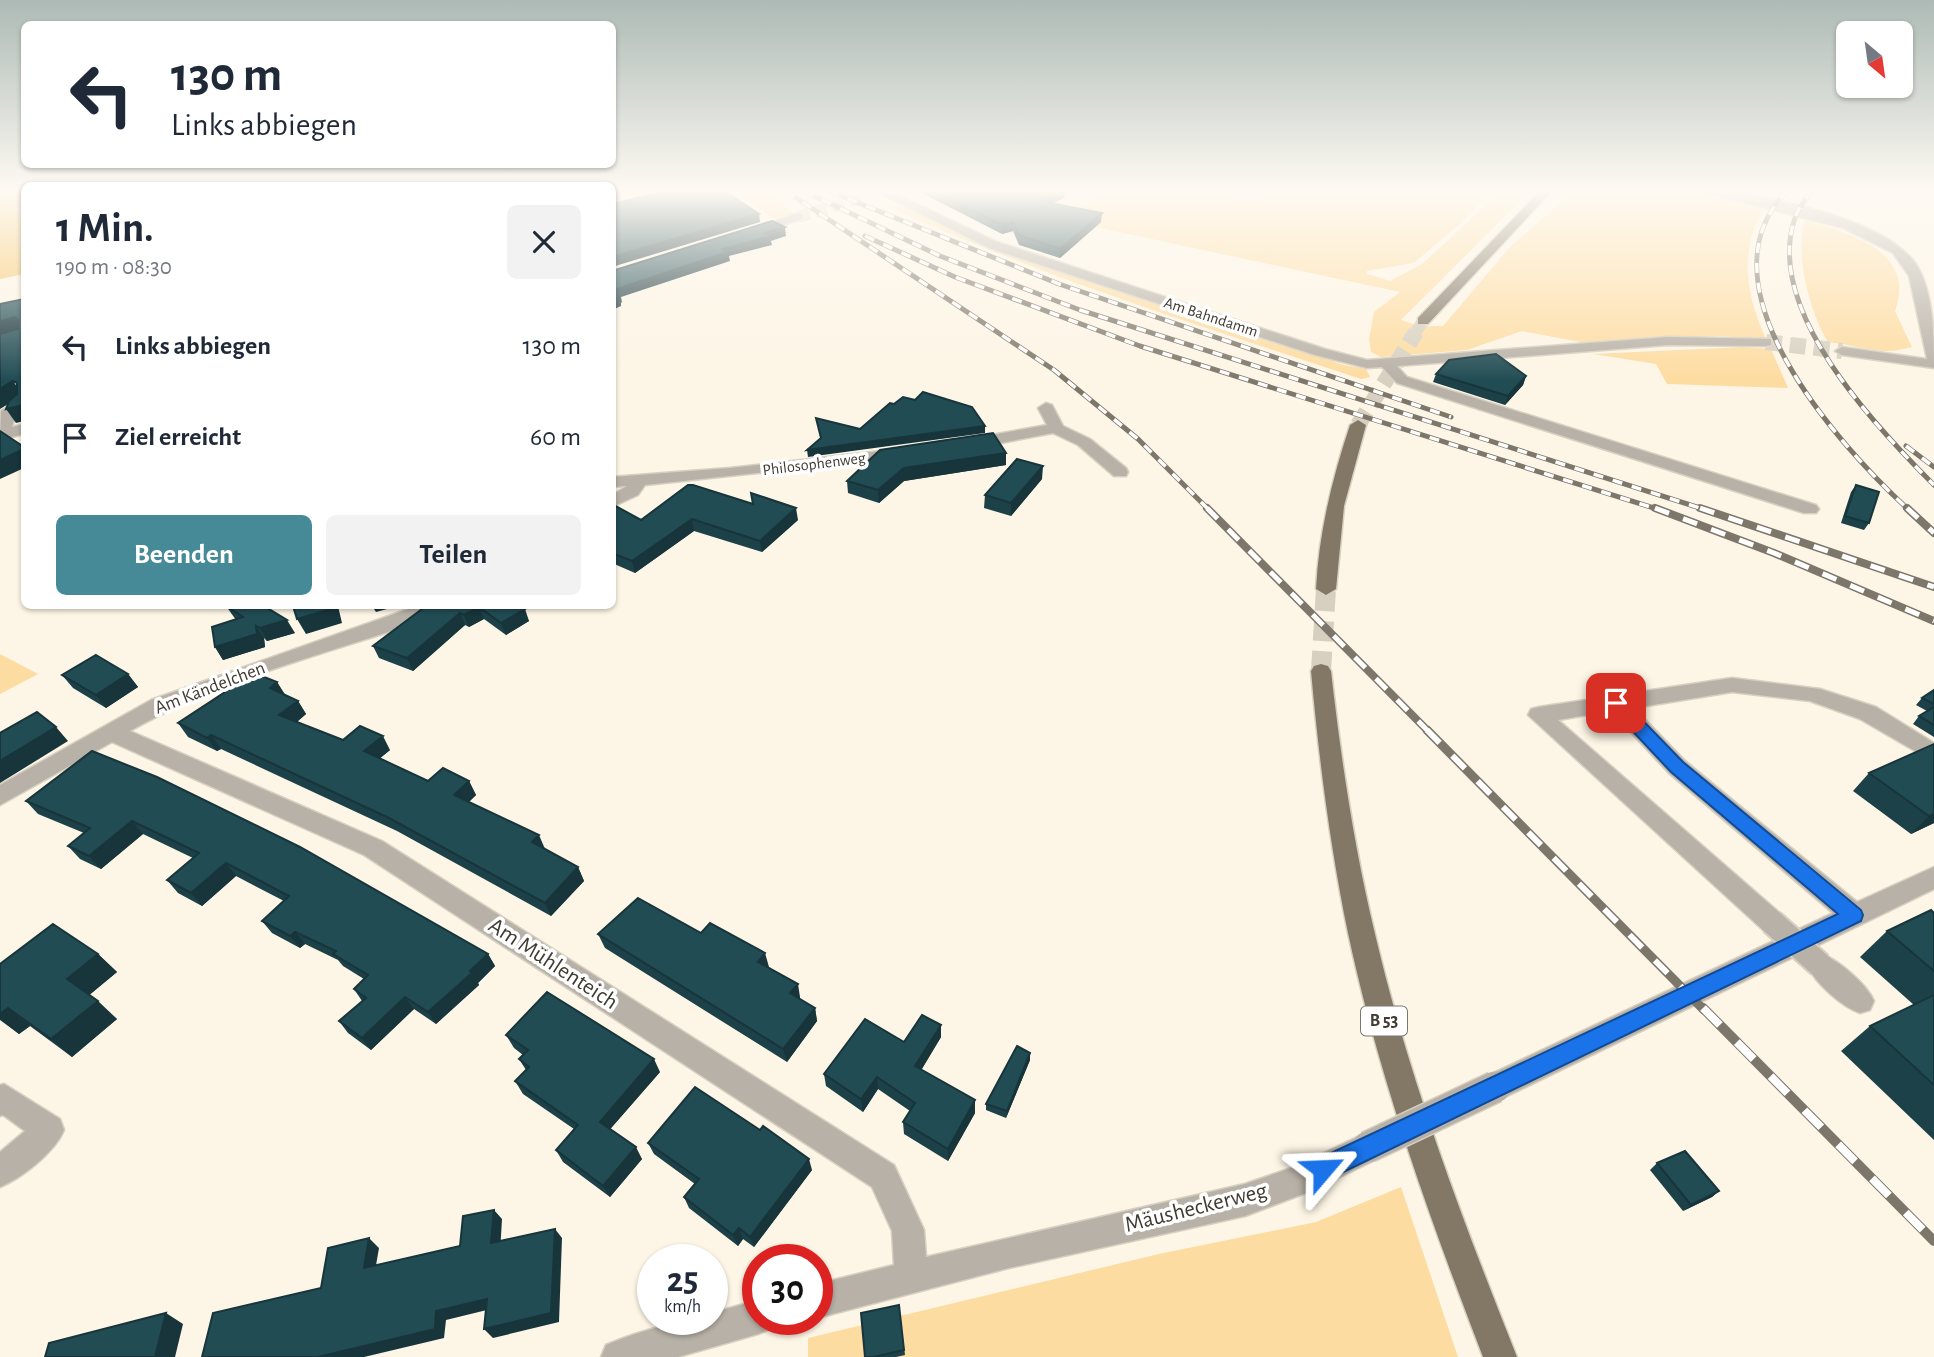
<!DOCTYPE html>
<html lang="de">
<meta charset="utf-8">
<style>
:root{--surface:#fff;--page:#f2f2f3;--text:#1f2937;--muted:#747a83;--accent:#458a96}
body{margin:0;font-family:"Alegreya Sans",sans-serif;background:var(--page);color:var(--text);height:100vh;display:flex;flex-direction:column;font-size:26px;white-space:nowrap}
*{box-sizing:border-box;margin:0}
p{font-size:23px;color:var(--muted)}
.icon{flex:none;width:38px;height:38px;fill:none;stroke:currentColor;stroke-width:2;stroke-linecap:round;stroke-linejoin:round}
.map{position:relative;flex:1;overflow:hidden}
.side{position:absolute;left:21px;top:182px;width:595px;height:427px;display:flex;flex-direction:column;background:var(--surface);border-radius:10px;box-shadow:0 2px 5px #0004}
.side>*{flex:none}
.top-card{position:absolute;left:21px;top:21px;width:595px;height:147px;border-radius:10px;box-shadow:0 2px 5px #0004;background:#fff;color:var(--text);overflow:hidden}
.needle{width:46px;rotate:151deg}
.fabs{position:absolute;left:1836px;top:21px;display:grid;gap:14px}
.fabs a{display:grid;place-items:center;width:77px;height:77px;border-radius:10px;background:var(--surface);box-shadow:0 2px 5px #0004;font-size:35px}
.speed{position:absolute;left:637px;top:1244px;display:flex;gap:14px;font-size:35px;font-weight:700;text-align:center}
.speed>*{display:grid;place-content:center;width:91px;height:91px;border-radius:50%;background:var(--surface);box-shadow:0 2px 5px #0004;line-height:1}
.speed small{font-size:18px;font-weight:400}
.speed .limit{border:10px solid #d22;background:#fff;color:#111}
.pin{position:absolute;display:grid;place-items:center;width:60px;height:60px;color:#fff;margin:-30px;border-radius:14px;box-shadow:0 4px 10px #0006}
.me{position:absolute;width:77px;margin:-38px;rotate:64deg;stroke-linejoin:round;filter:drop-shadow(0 0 5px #0008)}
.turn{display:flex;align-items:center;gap:24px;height:147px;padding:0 35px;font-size:32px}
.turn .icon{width:91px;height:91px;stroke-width:2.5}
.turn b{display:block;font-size:49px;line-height:60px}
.round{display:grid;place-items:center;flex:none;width:74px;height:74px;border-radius:10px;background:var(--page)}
.summary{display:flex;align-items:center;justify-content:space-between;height:119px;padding:0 35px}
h1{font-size:42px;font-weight:600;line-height:52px}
.action{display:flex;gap:14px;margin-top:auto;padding:14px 35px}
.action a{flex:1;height:80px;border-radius:10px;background:var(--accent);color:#fff;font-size:28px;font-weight:600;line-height:80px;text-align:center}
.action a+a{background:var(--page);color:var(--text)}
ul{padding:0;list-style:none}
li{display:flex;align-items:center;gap:21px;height:91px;padding:0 35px}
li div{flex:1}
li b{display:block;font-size:26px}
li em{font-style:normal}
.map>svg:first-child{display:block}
.green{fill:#fddca1}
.water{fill:#f4c468}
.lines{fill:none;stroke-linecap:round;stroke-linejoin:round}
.minor-tunnel-far1{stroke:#d7d0c1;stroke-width:12;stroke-dasharray:12 6;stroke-linecap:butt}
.minor-tunnel{stroke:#d7d0c1;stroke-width:16;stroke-dasharray:16 8;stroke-linecap:butt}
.major-tunnel-far2{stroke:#d7d0c1;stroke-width:12;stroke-dasharray:12 6;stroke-linecap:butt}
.major-tunnel-far1{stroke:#d7d0c1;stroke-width:16;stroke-dasharray:16 8;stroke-linecap:butt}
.major-tunnel{stroke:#d7d0c1;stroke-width:20;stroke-dasharray:20 10;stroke-linecap:butt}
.minor-casing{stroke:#d7d0c1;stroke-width:3}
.major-casing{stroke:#d7d0c1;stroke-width:3}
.minor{fill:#b7b1a7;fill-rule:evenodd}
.major{fill:#837865;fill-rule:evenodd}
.rail-far3-casing{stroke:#7d776b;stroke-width:5}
.rail-far2-casing{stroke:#7d776b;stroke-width:8}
.rail-far1-casing{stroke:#7d776b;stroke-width:9}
.rail-casing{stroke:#7d776b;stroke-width:10}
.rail-far3{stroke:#fff;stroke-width:3.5;stroke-dasharray:10;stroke-linecap:butt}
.rail-far2{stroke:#fff;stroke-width:5;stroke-dasharray:15;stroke-linecap:butt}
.rail-far1{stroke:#fff;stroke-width:6;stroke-dasharray:18;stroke-linecap:butt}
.rail{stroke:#fff;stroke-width:8;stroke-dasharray:24;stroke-linecap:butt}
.minor-bridge-far1-casing{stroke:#d7d0c1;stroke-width:28;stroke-linecap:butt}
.minor-bridge-casing{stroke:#d7d0c1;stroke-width:34;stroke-linecap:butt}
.minor-bridge-far1{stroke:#b7b1a7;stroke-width:24}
.minor-bridge{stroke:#b7b1a7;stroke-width:31}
.wall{fill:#1c4148}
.shaded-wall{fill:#17353b}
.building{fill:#214c54;stroke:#17353b;stroke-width:2}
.route{fill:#1a73e8;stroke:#114b97;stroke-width:2}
.labels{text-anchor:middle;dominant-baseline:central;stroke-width:7;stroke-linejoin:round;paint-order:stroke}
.far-street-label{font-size:16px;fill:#413c32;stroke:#fff}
.shield{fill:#fff;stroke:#7a7670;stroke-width:2}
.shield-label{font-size:18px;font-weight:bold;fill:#413c32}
.street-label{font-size:19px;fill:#413c32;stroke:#fff}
.near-street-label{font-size:23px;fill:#413c32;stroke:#fff}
</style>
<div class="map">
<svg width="1934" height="1357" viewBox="0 0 1934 1357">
<rect width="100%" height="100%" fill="#fdf5e5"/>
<!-- green -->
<path class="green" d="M735,191H767L794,214L773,218Z
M1110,191H1193L1255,202L1273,191H1492L1461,223L1414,263L1367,271V274L1390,281L1422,264L1501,191H1530L1401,320L1419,326H1443L1510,247L1574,191H1683L1765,207C1738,251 1746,295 1766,339L1719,336L1586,343L1522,331L1467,350L1381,357L1371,352L1369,339L1374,312L1400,292L1095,227L1100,223L1060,213L1096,200Z
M902,205L968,239L1005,254L1344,365L1366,369L1370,377L1361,379C1202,326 1041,277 889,207Z
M1805,220C1849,233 1917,251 1895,311L1912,347C1879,357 1858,345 1828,342C1810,313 1794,253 1805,220Z
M1743,347L1771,349L1788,388L1667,384L1656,364L1593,354Z
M0,654L38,674L0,694Z
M1401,1187L1458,1357H808V1338L1159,1254L1316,1222Z"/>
<!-- water -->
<path class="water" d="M0,191H24V274L0,279Z"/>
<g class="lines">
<!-- minor-tunnel-far1 -->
<path class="minor-tunnel-far1" d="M798,217L862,198"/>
<!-- minor-tunnel -->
<path class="minor-tunnel" d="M1766,342L1842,351"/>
<!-- major-tunnel-far2 -->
<path class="major-tunnel-far2" d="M1415,333L1423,321"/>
<!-- major-tunnel-far1 -->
<path class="major-tunnel-far1" d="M1358,425L1416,332"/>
<!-- major-tunnel -->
<path class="major-tunnel" d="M1321,671L1326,589"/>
<defs>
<path id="minor" d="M875,191H890L997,242L1325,349L1367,360L1668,337L1771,339V345L1766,346L1668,345L1397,366L1407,377L1816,505L1819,509L1816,513H1804L1397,383L1382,367L1367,368L1315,355L989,248Z
M1698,191C1754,191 1882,216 1916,264C1934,293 1934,335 1934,368L1842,355L1835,351L1842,347L1927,359L1909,276L1893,253L1843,228Z
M798,213L802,215V219L752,235L746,231Z
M24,397V408L16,413L12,427L24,424V434L0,440L1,411Z
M1046,403L1052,405L1063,426L1090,439L1126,468L1128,472L1126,476H1114L1078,445L1053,433L969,449L961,444L969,439L1047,425L1038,408Z
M899,449L905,451V457L645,485L638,495L612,507V495L627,486L612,487V477L730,468Z
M417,606H442L416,623C320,655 218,681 130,731L382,841L894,1165L924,1230L926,1257L1245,1184L1294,1167L1368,1132L1379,1136L1383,1147L1379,1158L1311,1191L1245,1216L1009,1268L817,1318V1284L894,1265L892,1231L872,1187L364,855L112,742L0,805V785L151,700Z
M1732,678L1820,689L1876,707L1934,743V762L1860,719L1810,701L1732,692L1634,708L1685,761L1857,902L1934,867V889L1505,1097L1495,1101L1485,1097L1480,1087L1485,1077L1833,913L1669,773L1611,711L1558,720L1781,914L1785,922L1781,930L1772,933L1763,930L1528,715L1531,709L1539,707Z
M1820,953C1838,960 1866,983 1874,1001L1870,1010L1860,1013C1842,1007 1815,983 1807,965L1811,957Z
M4,1084L60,1119L64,1130C55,1152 22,1178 0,1187V1152L25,1131L3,1115L0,1116V1085Z
M758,1300V1320H774L770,1329L758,1334L678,1357H601L606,1345C639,1331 677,1320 712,1320V1313Z"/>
<path id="major" d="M1540,191H1552L1428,324H1418V318Z
M1358,420L1366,425L1344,506L1336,589L1326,595L1316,589C1319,532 1332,479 1350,425Z
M1321,664L1328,666L1331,671C1341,759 1354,847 1375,934C1409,1079 1462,1219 1517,1357H1483C1430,1219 1379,1078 1348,933C1330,846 1319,759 1311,671L1314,666Z"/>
</defs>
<!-- minor casing -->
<use href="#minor" class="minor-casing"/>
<!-- major casing -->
<use href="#major" class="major-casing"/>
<!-- minor -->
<use href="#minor" class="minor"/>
<!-- major -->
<use href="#major" class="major"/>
<defs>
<path id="rail-far3" d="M786,191L1054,370L1138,439L1209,510
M804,191L940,256L1080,310L1706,510
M829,191L1059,284L1451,417
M1787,191C1694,285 1839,446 1909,510
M1812,191C1806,199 1798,208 1795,218C1763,309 1876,427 1934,485
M865,236L955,277L1140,346L1660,510
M1906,446L1934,467"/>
<path id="rail-far2" d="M1207,508L1429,732
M1655,508L1774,553L1934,621
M1700,508L1934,587
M1907,508L1934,533"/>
<path id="rail-far1" d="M1427,730L1704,1010"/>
<path id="rail" d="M1703,1008L1934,1241"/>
</defs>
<!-- rail-far3 casing -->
<use href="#rail-far3" class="rail-far3-casing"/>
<!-- rail-far2 casing -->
<use href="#rail-far2" class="rail-far2-casing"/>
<!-- rail-far1 casing -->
<use href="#rail-far1" class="rail-far1-casing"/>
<!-- rail casing -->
<use href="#rail" class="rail-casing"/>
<!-- rail-far3 -->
<use href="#rail-far3" class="rail-far3"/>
<!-- rail-far2 -->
<use href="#rail-far2" class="rail-far2"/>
<!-- rail-far1 -->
<use href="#rail-far1" class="rail-far1"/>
<!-- rail -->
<use href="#rail" class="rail"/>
<defs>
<path id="minor-bridge-far1" d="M1772,922L1820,965"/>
<path id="minor-bridge" d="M1368,1147L1495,1087"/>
</defs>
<!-- minor-bridge-far1 casing -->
<use href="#minor-bridge-far1" class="minor-bridge-far1-casing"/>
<!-- minor-bridge casing -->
<use href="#minor-bridge" class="minor-bridge-casing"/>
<!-- minor-bridge-far1 -->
<use href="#minor-bridge-far1" class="minor-bridge-far1"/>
<!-- minor-bridge -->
<use href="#minor-bridge" class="minor-bridge"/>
</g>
<!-- wall -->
<path class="wall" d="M918,191H1065L1064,198L1052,203L1101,222L1060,258L1019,245L1013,231L1002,234Z
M1436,374L1526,376L1523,385L1505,405L1433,382Z
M1006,453V465L904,481L879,503L848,493L847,481Z
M1042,479L1011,516L984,508L985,495Z
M1856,485L1869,523L1864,530L1841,523L1851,492Z
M612,504L641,520H798L762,552L694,531L635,573L612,563Z
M226,606L295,633L267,641L264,638L265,647L223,660L215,647L236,620Z
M426,606H520L529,621L506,635L484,619L469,627L465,625L413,671L379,658L373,646Z
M128,674L138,687L106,708L73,688L62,675Z
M277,682L284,694L298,701L306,714L297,722L343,740L390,750L380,758L428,781H469L476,795L469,802L544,848L578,867L584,881L551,916L397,831L221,749L217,751L188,737L178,723Z
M1934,690V737L1913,724L1919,716L1927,711L1916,705L1922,698Z
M1934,744V823L1911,834L1853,791L1869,773Z
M92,751L488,954L495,966L478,983L479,985L436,1024L414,1009L371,1050L348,1033L339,1021L362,1001L354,989L364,979L343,966L338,960L305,944L300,948L272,933L262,921L284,901L236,876L202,906L178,893L167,880L193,858L143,834L101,869L80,859L68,846L84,833L38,814L26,801Z
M1934,913V1140L1841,1051L1870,1026L1914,1005L1860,957L1887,931Z
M701,933L769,967L768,968L800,997V999L815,1008L817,1021L787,1062L605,948L598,934Z
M98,954L117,972L89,995L117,1019L72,1057L30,1026L19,1034L0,1020V964Z
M506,1035L660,1072L610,1129L642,1159L610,1197L563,1162L556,1150L574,1129L523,1094L515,1081L526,1070L519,1059L523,1055L514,1048Z
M941,1037L921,1070L975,1100V1113L948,1161L904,1134L903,1122L910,1111L878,1089L863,1112L826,1086L824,1074L904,1042Z
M1030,1053V1060L1006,1118L986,1110V1104Z
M648,1143L812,1170L754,1247L743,1239L738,1246L689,1208L684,1197L695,1184L654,1154Z
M1657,1163L1719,1191L1712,1197L1683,1211L1650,1170Z
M899,1305L905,1355L896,1357H865Z"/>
<!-- shaded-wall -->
<path class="shaded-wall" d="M1060,191H1065L1064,198L1039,210L1040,201Z
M1102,213L1101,222L1060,258V249Z
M759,214L760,222L612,267V257Z
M1013,222V231L1002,234V225Z
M785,227L786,236L771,241L772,245L729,256L730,261L621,297L622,302L621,303V306L612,310L614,290L765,233Z
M15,317L23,330L0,336V321Z
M1526,376L1523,385L1505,405L1508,396Z
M13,381L23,395L0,409V389Z
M24,405V421L16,423L6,409Z
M985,426V433L808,457L807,450Z
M24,449V468L0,479V460Z
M1006,453V465L904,481L879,503L878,490L904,468Z
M1043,466L1042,479L1011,516V503Z
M796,508L798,520L762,552L760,541Z
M692,519L694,531L635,573L632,561Z
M334,606H338L342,623L306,634L297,619Z
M372,606H398L376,612Z
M479,607L484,619L469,627L464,615Z
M525,609L529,621L506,635L501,623Z
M460,613L465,625L413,671L407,658Z
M287,620L295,633L267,641L260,628Z
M256,626L264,638L265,647L223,660L215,647Z
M128,674L138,687L106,708L96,695Z
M277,682L286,696L270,688Z
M298,701L306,714L288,729L279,715Z
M56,727L68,741L0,783V761Z
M211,735L221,749L217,751L207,738Z
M383,736L390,750L372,765L364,751Z
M469,781L476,795L461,809L454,795Z
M1934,814V823L1911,834L1929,816Z
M132,821L143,834L101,869L89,856Z
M539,835L545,849L532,842Z
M226,863L236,876L202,906L191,893Z
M578,867L584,881L551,916L545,903Z
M295,932L305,944L300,948L290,936Z
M765,953L769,967L761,976L758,962Z
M98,954L117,972L87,997L67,979Z
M488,954L495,966L478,983L479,985L436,1024L428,1012Z
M798,984L800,997L793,1007L790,993Z
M405,997L414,1009L371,1050L362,1038Z
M98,1001L117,1019L72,1057L51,1039Z
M8,1008L30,1026L19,1034L0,1019V1014Z
M815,1008L817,1021L787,1062L783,1049Z
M941,1025V1037L916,1079L915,1066Z
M1030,1053V1060L1006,1118L1007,1111Z
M654,1059L660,1072L606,1134L600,1122Z
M877,1077L878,1089L863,1112L861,1099Z
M975,1100V1113L948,1161V1149Z
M636,1147L642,1159L610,1197L603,1186Z
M809,1159L812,1170L754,1247L750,1237Z
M1719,1191L1712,1197L1683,1211L1691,1205Z
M494,1210L502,1219L500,1253L491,1243Z
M739,1228L743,1239L738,1246L733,1235Z
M555,1229L562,1238L559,1322L493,1338L484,1329Z
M369,1238L379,1248L374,1277L364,1268Z
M487,1299L495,1308L446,1320L444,1338L364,1357H318L436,1311Z
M166,1313L183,1324L175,1357H155Z"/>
<!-- building -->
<path class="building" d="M668,191H724L759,214L612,257V204Z
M935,191H1060L1040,201L1102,213L1060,249L1019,235L1013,222L1002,225Z
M772,221L785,227L765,233L771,236L723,249L728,252L614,290L620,293L615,295L619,297L612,300V271Z
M24,299V405L6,409L9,401L17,394V383L13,381L0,389V334L18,329V320L15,317L0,321V304Z
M1496,354L1526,376L1508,396L1436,374L1449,360Z
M923,392L972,407L985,426L807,450L821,438L816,418L860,429L890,403L894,404L903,397L915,400Z
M0,431L24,447V449L0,460Z
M993,433L1006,453L904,468L878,490L847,481L880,450Z
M1017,459L1043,466L1011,503L985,495Z
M688,485H693L753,504L751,493L796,508L760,541L692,519L632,561L612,553V504L641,520Z
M1856,485L1879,492L1869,523L1845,516Z
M226,606H264L287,620L260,628L256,626L257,634L215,647L212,627L243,617Z
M293,606H334L335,608L297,619Z
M426,606H520L525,609L501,623L479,607L464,615L460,613L407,658L373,646Z
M96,655L128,674L96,695L62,675Z
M254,673L277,682L270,688L298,701L279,715L343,740L360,726L383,736L364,751L428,781L443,768L469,781L454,795L539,835L532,842L578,867L545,903L389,818L211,735L207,738L178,723Z
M1934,690V704L1922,698Z
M1934,707V725L1919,716Z
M37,712L56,727L0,761V733Z
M1934,744V814L1929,816L1869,773Z
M92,751L157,777L300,847L488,954L470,971L472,973L428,1012L405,997L362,1038L339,1021L366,998L354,989L368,975L333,954L336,951L295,932L290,936L262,921L289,896L226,863L191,893L167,880L199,853L132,821L89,856L68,846L90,828L26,801Z
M638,898L701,933L710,923L765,953L758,962L798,984L790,993L815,1008L783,1049L598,934Z
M1931,910L1934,913V971L1887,931Z
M53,924L98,954L67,979L98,1001L51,1039L8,1008L0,1014V964Z
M547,992L654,1059L600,1122L636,1147L603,1186L556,1150L578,1125L515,1081L529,1067L519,1059L528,1050L506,1035Z
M1934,995V1085L1870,1026Z
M922,1015L941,1025L915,1066L975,1100L948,1149L903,1122L915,1103L877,1077L861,1099L824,1074L865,1019L904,1042Z
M1017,1046L1030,1053L1007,1111L986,1104Z
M695,1087L760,1130L763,1126L809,1159L750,1237L739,1228L733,1235L684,1197L699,1179L648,1143Z
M1685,1151L1719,1191L1691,1205L1657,1163Z
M494,1210L491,1243L555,1229L551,1313L484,1329L487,1299L436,1311L435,1329L318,1357H202L213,1313L321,1288L328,1248L369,1238L364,1268L460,1246L463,1216Z
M899,1305L904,1350L873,1357H865L861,1313Z
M166,1313L155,1357H45L49,1343Z"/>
<!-- sky -->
<linearGradient id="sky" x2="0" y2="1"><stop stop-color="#adbab5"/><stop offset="0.5" stop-color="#fefaf3"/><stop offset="1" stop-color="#fefaf3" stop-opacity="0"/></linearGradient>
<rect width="1934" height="381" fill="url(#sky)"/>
<!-- route -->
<path class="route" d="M1616,697L1622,699L1683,762L1861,910L1863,915L1861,921L1331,1178L1323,1181L1314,1178L1311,1169L1314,1161L1838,914L1671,772L1610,707V699Z"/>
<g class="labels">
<!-- far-street labels -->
<g class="far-street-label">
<text transform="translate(1211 317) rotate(18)">Am Bahndamm</text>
<text transform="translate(814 464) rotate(-7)">Philosophenweg</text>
</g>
<!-- shield labels -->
<rect class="shield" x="1361" y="1006.5" width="46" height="29" rx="5"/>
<g class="shield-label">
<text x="1384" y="1021">B 53</text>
</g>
<!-- street labels -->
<g class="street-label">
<text transform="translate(210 688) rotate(-21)">Am Kändelchen</text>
</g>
<!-- near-street labels -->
<g class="near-street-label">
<text transform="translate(553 964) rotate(33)">Am Mühlenteich</text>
<text transform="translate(1196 1208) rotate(-14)">Mäusheckerweg</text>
</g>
</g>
</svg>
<div class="fabs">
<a><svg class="needle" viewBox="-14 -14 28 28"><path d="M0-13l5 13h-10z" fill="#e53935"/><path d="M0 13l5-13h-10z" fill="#747a83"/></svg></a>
</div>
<div class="speed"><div>25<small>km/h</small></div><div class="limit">30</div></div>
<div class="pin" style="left:1616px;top:703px;background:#d93025"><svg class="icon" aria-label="arrive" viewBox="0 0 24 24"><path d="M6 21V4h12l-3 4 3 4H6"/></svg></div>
<svg class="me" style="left:1323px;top:1169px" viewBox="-20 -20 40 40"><path d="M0-17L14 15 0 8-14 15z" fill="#1a73e8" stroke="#fff" stroke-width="4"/></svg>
<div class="top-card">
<div class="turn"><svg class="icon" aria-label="left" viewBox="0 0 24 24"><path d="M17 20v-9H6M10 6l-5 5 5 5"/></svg><div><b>130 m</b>Links abbiegen</div></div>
</div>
<section class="side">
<div class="summary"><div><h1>1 Min.</h1><p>190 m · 08:30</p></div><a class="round"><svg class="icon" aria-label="close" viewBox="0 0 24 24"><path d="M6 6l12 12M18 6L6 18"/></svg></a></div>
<ul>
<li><svg class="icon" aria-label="left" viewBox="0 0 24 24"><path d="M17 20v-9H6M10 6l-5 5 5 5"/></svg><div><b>Links abbiegen</b></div><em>130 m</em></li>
<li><svg class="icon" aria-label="arrive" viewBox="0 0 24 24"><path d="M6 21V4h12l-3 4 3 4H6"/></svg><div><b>Ziel erreicht</b></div><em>60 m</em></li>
</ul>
<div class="action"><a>Beenden</a><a>Teilen</a></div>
</section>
</div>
